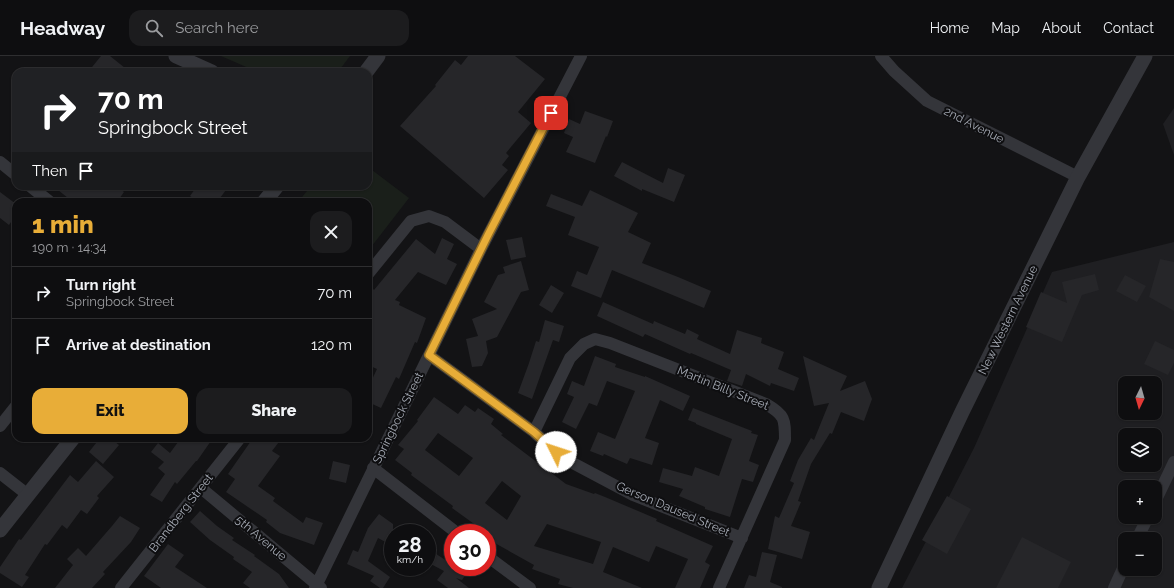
<!DOCTYPE html>
<meta charset="utf-8">
<style>
:root{--surface:#0e0e10;--page:#1c1c1e;--text:#f1f3f6;--muted:#9b9c9f;--line:#2e2e30;--accent:#e8ad38}
body{margin:0;font-family:Raleway,sans-serif;background:var(--page);color:var(--text);height:100vh;display:flex;flex-direction:column;font-size:15px;white-space:nowrap}
*{box-sizing:border-box;margin:0}
p{font-size:13px;color:var(--muted)}
.icon{flex:none;width:22px;height:22px;fill:none;stroke:currentColor;stroke-width:2;stroke-linecap:round;stroke-linejoin:round}
.map{position:relative;flex:1;overflow:hidden}
.sheet{position:absolute;left:12px;top:142px;width:360px;height:244px;display:flex;flex-direction:column;background:var(--surface);border-radius:12px;box-shadow:0 1px 3px #0004,0 0 0 1px var(--line)}
.sheet>*{flex:none}
.hud{position:absolute;left:12px;top:12px;width:360px;height:122px;border-radius:12px;box-shadow:0 1px 3px #0004,0 0 0 1px var(--line);background:#202124;color:#fff;overflow:hidden}
.needle{width:26px;rotate:185deg}
.fabs{position:absolute;left:1118px;top:320px;display:grid;gap:8px}
.fabs a{display:grid;place-items:center;width:44px;height:44px;border-radius:8px;background:var(--surface);box-shadow:0 1px 3px #0004,0 0 0 1px var(--line);font-size:20px}
.speed{position:absolute;left:384px;top:468px;display:flex;gap:8px;font-size:20px;font-weight:700;text-align:center}
.speed>*{display:grid;place-content:center;width:52px;height:52px;border-radius:50%;background:var(--surface);box-shadow:0 1px 3px #0004,0 0 0 1px var(--line);line-height:1}
.speed small{font-size:10px;font-weight:400}
.speed .limit{border:6px solid #d22;background:#fff;color:#111}
.pin{position:absolute;display:grid;place-items:center;width:34px;height:34px;color:#fff;margin:-17px;border-radius:8px;box-shadow:0 2px 6px #0006}
.me{position:absolute;width:44px;margin:-22px;rotate:311deg;stroke-linejoin:round;filter:drop-shadow(0 0 3px #0008)}
.turn{display:flex;align-items:center;gap:14px;height:84px;padding:0 20px;font-size:18px}
.turn .icon{width:52px;height:52px;stroke-width:2.5}
.turn b{display:block;font-size:28px;line-height:34px}
.then{display:flex;align-items:center;height:38px;padding:0 20px;background:#0003;gap:8px;font-size:15px}
.round{display:grid;place-items:center;flex:none;width:42px;height:42px;border-radius:12px;background:var(--page)}
.overview{display:flex;align-items:center;justify-content:space-between;height:68px;padding:0 20px}
h1{font-size:24px;font-weight:800;line-height:30px;color:var(--accent)}
.action{display:flex;gap:8px;margin-top:auto;padding:8px 20px}
.action a{flex:1;height:46px;border-radius:12px;background:var(--accent);color:#111;font-size:16px;font-weight:800;line-height:46px;text-align:center}
.action a+a{background:var(--page);color:var(--text)}
ul{padding:0;list-style:none}
li{display:flex;align-items:center;gap:12px;height:52px;padding:0 20px;border-top:1px solid var(--line)}
li div{flex:1}
li b{display:block;font-size:15px}
li em{font-style:normal}
header{display:flex;align-items:center;gap:24px;box-sizing:border-box;height:56px;padding:0 20px;background:var(--surface);border-bottom:1px solid var(--line)}
header strong{font-size:19px}
nav{display:flex;gap:22px;margin-inline-start:auto;font-size:14px}
.search{width:280px;height:36px;background:var(--page);display:flex;align-items:center;gap:10px;box-sizing:border-box;padding:0 14px;border-radius:12px;color:var(--muted);font-size:15px}
.map>svg:first-child{display:block}
.built{fill:#1f1f22;fill-rule:evenodd}
.green{fill:#1a1f1a}
.building{fill:#262629;fill-rule:evenodd}
.lines{fill:none;stroke-linecap:round;stroke-linejoin:round}
.minor{stroke:#34353a;stroke-width:12}
.tertiary{stroke:#34353a;stroke-width:15}
.route-casing{stroke:#977024;stroke-width:10}
.route{stroke:#e8ad38;stroke-width:7}
.labels{text-anchor:middle;dominant-baseline:central;stroke-width:4;stroke-linejoin:round;paint-order:stroke}
.street-label{font-size:12px;fill:#a5aab4;stroke:#0e0e10}
</style>
<header>
<strong>Headway</strong>
<div class="search"><svg class="icon" aria-label="search" viewBox="0 0 24 24"><circle cx="10" cy="10" r="6"/><path d="M15 15l6 6"/></svg>Search here</div>
<nav><a>Home</a><a>Map</a><a>About</a><a>Contact</a></nav>
</header>
<div class="map">
<svg width="1174" height="532" viewBox="0 0 1174 532">
<rect width="100%" height="100%" fill="#131315"/>
<!-- built -->
<path class="built" d="M1174,52V99L1163,68Z
M1174,186V532H902L974,392L1052,216ZM1125,327H1155V357H1125ZM1125,379H1155V409H1125ZM1125,431H1155V461H1125ZM1125,483H1155V513H1125Z"/>
<!-- green -->
<path class="green" d="M221,0H350L338,16H258Z
M368,111L409,142L368,195V146H298L311,130H368Z"/>
<!-- building -->
<path class="building" d="M101,0H110L130,16H88Z
M468,0H515L545,23L518,56L531,67L506,97L509,100L502,109L508,114L484,142L400,70L436,30L435,29L455,4L461,9Z
M585,55L613,65L607,81L606,80L595,107L566,96L573,81L564,77L569,63L580,68Z
M622,106L663,127L668,112L685,119L674,146L642,133V135L614,120Z
M53,130H117L124,136L117,146H73Z
M197,130H229L217,146H198L190,140Z
M590,134L638,157L628,176L651,187L642,207L678,221L711,235L704,252L612,214L601,242L571,230L577,215L587,219L599,191L568,179L575,161L546,150L551,138L582,150Z
M0,136L16,148V159L9,169L0,162Z
M522,181L526,201L511,204L506,184Z
M442,182L454,188L447,203L457,208L446,229L418,216L395,244L400,246L399,249L426,262L417,287L415,286L399,323L396,321L381,352L368,346V332L377,313L368,309V243L373,233L374,234L416,183L435,198Z
M1160,203L1174,206V255L1149,241Z
M521,205L529,234L521,236L497,281L486,285L488,297L482,310L472,311L466,283L478,280L472,263L497,253L484,246L498,219L505,217L503,211Z
M1095,218L1099,234L1082,239L1062,286L1026,271L1041,236L1067,247L1062,226Z
M1125,219L1146,230L1137,246L1116,235Z
M551,229L564,237L552,257L539,249Z
M603,246L653,268L654,265L685,278L687,273L699,279L697,283L730,298L737,274L762,282L761,287L784,296L778,313L799,322L794,335L771,327L770,330L746,318L742,330L727,325L731,314L691,297L690,298L645,278L643,281L597,260Z
M545,264L564,270L559,286L553,284L532,343L518,337L529,307L536,285L539,286Z
M1155,285L1174,294V307L1168,319L1144,308Z
M595,300L616,308L615,311L645,321V320L690,340L683,355L660,344L645,382L659,387L652,409L630,402L627,408L604,398L603,400L590,395L598,376L615,383L635,335L607,325L597,350L589,347L576,373L562,366L574,341L567,338L572,325L584,330Z
M803,300L847,320L840,335L865,325L872,343L864,365L841,356L832,378L830,377L811,408L798,445L801,446L791,470L810,476L802,503L768,493L775,460L779,462L794,427L790,425L798,404L811,382L814,384L829,347L814,350Z
M434,341L458,358L465,349L475,356L478,352L494,363L491,368L503,378L501,379L566,428L594,438L595,437L605,441L657,463L656,465L713,490L705,506L710,509L700,532H675L688,503L656,490L649,506L613,491L603,516L642,532H573L558,528L560,523L532,513L534,509L493,486L495,483L452,452L453,450L411,419L412,417L395,404L404,393L398,389L418,365L417,364ZM438,377L473,402L459,420L425,394ZM502,425L521,440L507,464L485,447ZM547,468L601,486L593,508L534,490Z
M693,352L752,375L751,377L758,379L749,405L759,409L753,426L742,423L730,461L705,453V451L679,440L683,433L659,426L663,412L692,420L695,411L719,420L732,383L696,368V367L688,364Z
M100,382H110L119,389L103,408L89,396Z
M181,382H213L197,405H196L177,428L175,426L162,446L150,439L165,418L158,412L164,406L151,396L158,387L170,397Z
M253,382H282L272,395L280,400L258,430L275,442L273,445L303,467L306,461L323,467L314,489L280,477L266,466L267,464L226,436L235,423L228,418Z
M96,405L114,421L97,440L99,442L87,458L81,454L67,473L62,469L47,489L45,488L25,519L29,521L22,531L0,517V511L19,483L21,484L70,419L78,426Z
M333,405L350,409L346,427L329,423Z
M947,440L971,453L947,498L922,484Z
M200,455L217,470L234,482L232,484L255,499L254,500L279,518L289,532H250L243,527L252,516L233,503L234,501L210,484L190,466Z
M379,458L393,468V490L378,482L368,505L390,521L383,532H380L370,525L374,520L347,508L353,494L358,496L368,472Z
M120,460L140,472L131,486L103,516L105,518L92,532H55L73,509L67,503L78,492L86,500L112,470Z
M1022,481L1071,506L1058,532H996Z
M168,488L184,499L175,511L207,532H161L144,520Z
M427,492L453,509V511H456L466,518L462,524L456,522L469,532H448L437,524L444,515L427,506Z
M762,496L777,499L770,526L782,531V532H744L749,519L756,521Z"/>
<g class="lines">
<!-- minor -->
<path class="minor" d="M881,0L894,15L927,45L1078,121
M0,106L16,119
M30,130L50,146
M368,218L411,165L429,160L445,166L481,193
M429,299L534,376L556,396L569,405L633,439L742,482
M0,370L16,350
M534,376L570,302L584,288L595,283L610,287L766,348C785,359 785,363 785,384L719,532
M373,412L457,477
M0,417L28,439
M201,432L321,532
M1155,446L1174,406
M1137,483L1148,461
M487,500L530,532
M121,532L240,382
M315,532L481,193L581,0
M1114,532L1125,508"/>
<!-- tertiary -->
<path class="tertiary" d="M176,0L212,16
M366,16L378,0
M264,146L277,130
M0,474L73,382
M879,532L962,356L1078,121L1145,0"/>
</g>
<g class="lines">
<defs>
<path id="route" d="M551,57L488,179L429,299L534,376L556,396"/>
</defs>
<!-- route casing -->
<use href="#route" class="route-casing"/>
<!-- route -->
<use href="#route" class="route"/>
</g>
<g class="labels">
<!-- street labels -->
<g class="street-label">
<text transform="translate(974 69) rotate(27)">2nd Avenue</text>
<text transform="translate(1008 264) rotate(-64)">New Western Avenue</text>
<text transform="translate(723 332) rotate(22)">Martin Billy Street</text>
<text transform="translate(398 362) rotate(-64)">Springbock Street</text>
<text transform="translate(673 453) rotate(23)">Gerson Daused Street</text>
<text transform="translate(181 457) rotate(-52)">Brandberg Street</text>
<text transform="translate(261 482) rotate(40)">5th Avenue</text>
</g>
</g>
</svg>
<div class="fabs">
<a><svg class="needle" viewBox="-14 -14 28 28"><path d="M0-13l5 13h-10z" fill="#e53935"/><path d="M0 13l5-13h-10z" fill="#9b9c9f"/></svg></a>
<a><svg class="icon" aria-label="layers" viewBox="0 0 24 24"><path d="M12 4l9 5-9 5-9-5zM3 14l9 5 9-5"/></svg></a>
<a>+</a>
<a>−</a>
</div>
<div class="speed"><div>28<small>km/h</small></div><div class="limit">30</div></div>
<div class="pin" style="left:551px;top:57px;background:#d93025"><svg class="icon" aria-label="arrive" viewBox="0 0 24 24"><path d="M6 21V4h12l-3 4 3 4H6"/></svg></div>
<svg class="me" style="left:556px;top:396px" viewBox="-20 -20 40 40"><circle r="19" fill="#fff"/><path d="M0-13L10 11 0 6-10 11z" fill="#e8ad38"/></svg>
<div class="hud">
<div class="turn"><svg class="icon" aria-label="right" viewBox="0 0 24 24"><path d="M7 20v-9h11M14 6l5 5-5 5"/></svg><div><b>70 m</b>Springbock Street</div></div>
<div class="then">Then<svg class="icon" aria-label="arrive" viewBox="0 0 24 24"><path d="M6 21V4h12l-3 4 3 4H6"/></svg></div>
</div>
<section class="sheet">
<div class="overview"><div><h1>1 min</h1><p>190 m · 14:34</p></div><a class="round"><svg class="icon" aria-label="close" viewBox="0 0 24 24"><path d="M6 6l12 12M18 6L6 18"/></svg></a></div>
<ul>
<li><svg class="icon" aria-label="right" viewBox="0 0 24 24"><path d="M7 20v-9h11M14 6l5 5-5 5"/></svg><div><b>Turn right</b><p>Springbock Street</p></div><em>70 m</em></li>
<li><svg class="icon" aria-label="arrive" viewBox="0 0 24 24"><path d="M6 21V4h12l-3 4 3 4H6"/></svg><div><b>Arrive at destination</b></div><em>120 m</em></li>
</ul>
<div class="action"><a>Exit</a><a>Share</a></div>
</section>
</div>
